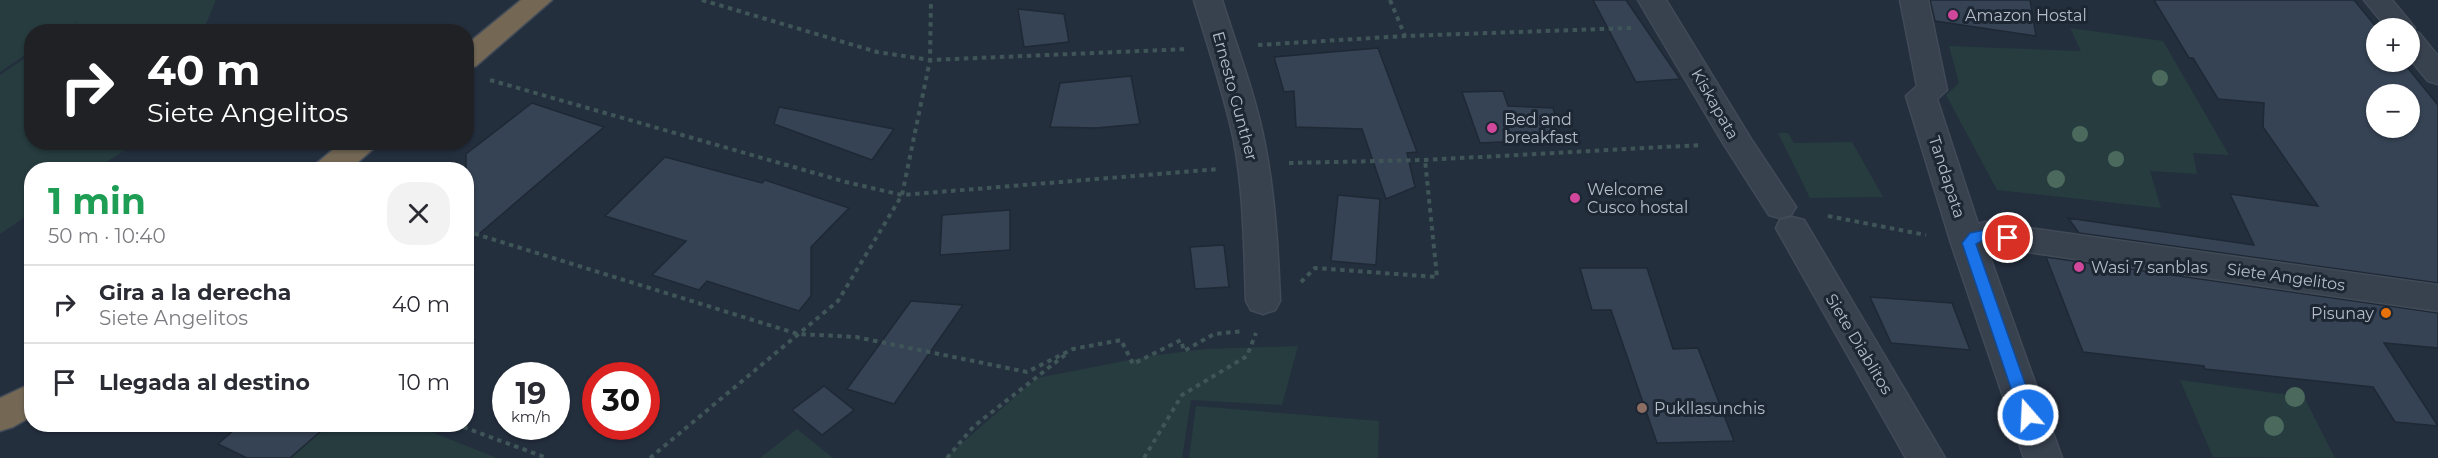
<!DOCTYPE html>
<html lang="es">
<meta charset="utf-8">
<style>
:root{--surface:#fff;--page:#f2f2f3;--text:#2b2b33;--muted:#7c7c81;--line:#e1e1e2}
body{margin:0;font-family:Montserrat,sans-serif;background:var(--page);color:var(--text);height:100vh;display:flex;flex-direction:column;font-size:22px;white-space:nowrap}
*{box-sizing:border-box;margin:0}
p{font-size:20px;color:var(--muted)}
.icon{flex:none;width:33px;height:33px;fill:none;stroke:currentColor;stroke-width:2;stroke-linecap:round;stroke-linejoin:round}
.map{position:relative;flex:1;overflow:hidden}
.side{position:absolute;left:24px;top:162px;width:450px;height:270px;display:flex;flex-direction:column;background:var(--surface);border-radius:24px;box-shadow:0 2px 4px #0004}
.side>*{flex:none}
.top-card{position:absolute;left:24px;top:24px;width:450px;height:126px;border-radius:24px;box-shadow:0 2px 4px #0004;background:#202124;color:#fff;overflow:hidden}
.buttons{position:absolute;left:2366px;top:18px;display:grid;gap:12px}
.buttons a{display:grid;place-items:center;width:54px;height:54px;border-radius:50%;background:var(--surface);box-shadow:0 2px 4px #0004;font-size:30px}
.speed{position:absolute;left:492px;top:362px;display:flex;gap:12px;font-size:30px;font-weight:700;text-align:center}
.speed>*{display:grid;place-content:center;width:78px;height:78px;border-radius:50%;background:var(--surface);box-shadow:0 2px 4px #0004;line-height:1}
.speed small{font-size:15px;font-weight:400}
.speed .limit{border:9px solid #d22;background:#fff;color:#111}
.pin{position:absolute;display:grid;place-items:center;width:51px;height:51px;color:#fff;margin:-26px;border:3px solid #fff;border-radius:50%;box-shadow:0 2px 6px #0007}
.me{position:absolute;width:66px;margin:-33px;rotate:341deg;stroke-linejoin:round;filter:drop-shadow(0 0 4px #0008)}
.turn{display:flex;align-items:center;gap:21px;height:126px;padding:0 24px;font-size:27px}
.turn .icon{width:78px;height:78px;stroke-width:2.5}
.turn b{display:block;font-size:42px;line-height:51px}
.round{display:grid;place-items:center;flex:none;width:63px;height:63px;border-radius:24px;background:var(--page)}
.head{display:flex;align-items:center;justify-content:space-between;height:102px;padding:0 24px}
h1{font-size:36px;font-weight:700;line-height:45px;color:#1e9e55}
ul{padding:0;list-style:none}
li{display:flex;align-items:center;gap:18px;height:78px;padding:0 24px;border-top:2px solid var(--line)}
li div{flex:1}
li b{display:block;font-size:22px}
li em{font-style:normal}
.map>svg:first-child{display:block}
.green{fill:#263c3f}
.building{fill:#364354;stroke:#1f2835;stroke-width:1.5;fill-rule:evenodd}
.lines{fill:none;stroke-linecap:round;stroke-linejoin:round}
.minor-casing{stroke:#414a57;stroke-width:3}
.highway-casing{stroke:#434c59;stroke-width:3}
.path{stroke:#3f5557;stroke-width:4;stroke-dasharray:4.5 4.5;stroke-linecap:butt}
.minor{fill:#38414e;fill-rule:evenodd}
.highway{fill:#746855;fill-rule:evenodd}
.tree{fill:#4b6a5d}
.route{fill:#1a73e8;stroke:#114b97;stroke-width:1.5}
.hotel-dot{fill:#d1479c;stroke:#1d2633;stroke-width:2}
.food-dot{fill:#e8710a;stroke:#1d2633;stroke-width:2}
.education-dot{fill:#8d6e63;stroke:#1d2633;stroke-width:2}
.labels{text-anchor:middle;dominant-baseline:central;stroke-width:6;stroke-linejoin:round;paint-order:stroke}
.poi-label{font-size:16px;fill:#b4bcc9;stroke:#1d2633;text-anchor:start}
.street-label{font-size:16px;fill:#b4bcc9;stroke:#1d2633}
</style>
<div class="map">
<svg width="2438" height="458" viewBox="0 0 2438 458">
<rect width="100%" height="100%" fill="#242f3e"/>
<!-- green -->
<path class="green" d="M0,0H216L203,31H65L78,21L62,31L32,32L31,51L0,72Z
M2070,28L2163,41L2229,155L2193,153L2197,174L2150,171L2161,208L1997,190L1946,95L1959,83L1949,46L2081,51Z
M31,54L32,142L136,143L96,169L32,170L31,213L0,234V75Z
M1778,133H1788L1794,143L1852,142L1883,197L1810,198Z
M1298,346L1282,405L1191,400L1182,458H945L1037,378L1150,356L1205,349Z
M2180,380L2304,397L2335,458L2213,457Z
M1196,406L1379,421L1378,458H1189Z
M312,424L414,425L497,458H273Z
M797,429L833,458H760Z"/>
<!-- building -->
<path class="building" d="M1593,0H1626L1680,79L1636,82Z
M1930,0H2030L2036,36L1935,21Z
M2154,0H2354L2377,28L2376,62H2403L2438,105V283L2079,233L2068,218L2254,245L2230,194L2318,206L2263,127L2264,103L2218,99L2193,58H2189ZM2376,94H2409V128H2376Z
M1018,9L1064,14L1069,42L1024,47Z
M1378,48L1417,152L1407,153L1415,187L1386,199L1362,129L1296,127L1294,91L1284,92L1274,57Z
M1131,76L1140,124L1096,128L1050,127L1060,83Z
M1503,91L1508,106L1553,108L1562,139L1480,143L1462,92Z
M532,103L604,127L466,245V154Z
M779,107L894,129L872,160L774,124Z
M665,157L762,183L765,180L849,208L811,247V296L799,311L707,281L699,290L652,275L686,241L605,216Z
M1338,195L1380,199L1376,265L1331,261Z
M1010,210V250L940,255L942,215Z
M1224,245L1229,287L1195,289L1190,247Z
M2046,257L2438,313V348L2384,343L2438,426L2395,422L2373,387L2205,369L2204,366L2083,352Z
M1580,268H1647L1673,349L1698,348L1734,441L1657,443L1611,310H1592Z
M1870,297L1952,303L1970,350L1891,343Z
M911,301L963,305L894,404L847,389Z
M824,386L854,410L822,435L792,410Z
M241,424H329L290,458H247L218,444Z"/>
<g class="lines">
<defs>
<path id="minor" d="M1194,0H1222C1237,48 1256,96 1265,145C1275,197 1278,249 1280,301L1275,310L1263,314L1251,310L1246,301C1244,248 1244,194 1234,141C1224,93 1208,47 1194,0Z
M1638,0H1666L1751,139L1796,207L1791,215L1780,218L1769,215L1723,143Z
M1900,0H1928L1947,90L1937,99L1978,224L1985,222L2438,285V311L1986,246L2062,458H2024L1951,243L1906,96L1917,86Z
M2364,0H2392L2415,28L2413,31L2419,33L2438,56V84L2428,81L2409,58V28H2387Z
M1792,217L1804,220L1945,458H1906L1776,228L1780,220Z"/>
<path id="highway" d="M521,0H552L476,66L466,69V45Z
M342,142H377L373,149L349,170H313L317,163Z
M32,383V416L13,427L0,431V398Z"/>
</defs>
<!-- minor casing -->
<use href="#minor" class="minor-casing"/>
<!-- highway casing -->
<use href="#highway" class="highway-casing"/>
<!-- path -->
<path class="path" d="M702,0L877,52L930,60L1188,49
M1390,0L1405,36
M1258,45L1405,36L1631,28
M490,80L846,182L902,195L1219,169
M1289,163L1425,160L1701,145
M1828,216L1926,235
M466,231L798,334L856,337L1027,372L1073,349L1121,340L1133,364L1181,340L1184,351L1214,334L1244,331
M1301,282L1315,268L1437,277L1425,160
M455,424L547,458
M650,458L838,301L902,195L930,60L931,0
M947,458L974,426L1065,355
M1144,458L1182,395L1247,356L1256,333"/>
<!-- minor -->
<use href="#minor" class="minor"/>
<!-- highway -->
<use href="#highway" class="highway"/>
</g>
<!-- trees -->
<g class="tree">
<circle cx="2160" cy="78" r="8"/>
<circle cx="2080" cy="134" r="8"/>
<circle cx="2116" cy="159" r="8"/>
<circle cx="2056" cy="179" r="9"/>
<circle cx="2295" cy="397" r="10"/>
<circle cx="2274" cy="426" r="10"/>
</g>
<!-- route -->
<path class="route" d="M1985,230L2008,233L2015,238L2008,242L1985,239L1976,244L2036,415L2034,419L2028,421L2023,419L2020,415L1962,243L1970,233Z"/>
<!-- markers -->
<g class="hotel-dot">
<circle cx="1953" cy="15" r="6"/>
<circle cx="1492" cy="128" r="6"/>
<circle cx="1575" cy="198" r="6"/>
<circle cx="2079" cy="267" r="6"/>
</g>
<circle class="food-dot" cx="2386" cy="313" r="6"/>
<circle class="education-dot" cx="1642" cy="408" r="6"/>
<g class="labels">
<!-- poi labels -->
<g class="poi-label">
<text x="1965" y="15">Amazon Hostal</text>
<text x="1504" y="119">Bed and<tspan x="1504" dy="18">breakfast</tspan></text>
<text x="1587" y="189">Welcome<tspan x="1587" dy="18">Cusco hostal</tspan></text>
<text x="2091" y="267">Wasi 7 sanblas</text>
<text x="2374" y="313" text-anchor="end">Pisunay</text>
<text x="1654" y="408">Pukllasunchis</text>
</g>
<!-- street labels -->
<g class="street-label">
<text transform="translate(1235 96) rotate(75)">Ernesto Gunther</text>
<text transform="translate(1715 104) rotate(60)">Kiskapata</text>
<text transform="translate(1947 177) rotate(72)">Tandapata</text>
<text transform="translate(2286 277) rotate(8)">Siete Angelitos</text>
<text transform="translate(1859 344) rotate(59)">Siete Diablitos</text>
</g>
</g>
</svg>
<div class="buttons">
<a>+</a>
<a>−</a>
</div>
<div class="speed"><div>19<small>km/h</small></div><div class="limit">30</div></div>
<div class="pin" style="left:2008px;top:238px;background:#d93025"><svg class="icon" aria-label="arrive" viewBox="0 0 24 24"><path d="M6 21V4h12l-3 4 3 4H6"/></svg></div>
<svg class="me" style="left:2028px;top:415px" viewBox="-20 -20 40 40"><circle r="17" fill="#1a73e8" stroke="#fff" stroke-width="3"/><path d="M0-11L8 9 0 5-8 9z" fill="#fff"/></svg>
<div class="top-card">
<div class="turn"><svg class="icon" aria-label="right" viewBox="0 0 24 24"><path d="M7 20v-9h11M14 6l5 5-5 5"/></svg><div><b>40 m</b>Siete Angelitos</div></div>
</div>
<section class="side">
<div class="head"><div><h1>1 min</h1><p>50 m · 10:40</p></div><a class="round"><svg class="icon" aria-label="close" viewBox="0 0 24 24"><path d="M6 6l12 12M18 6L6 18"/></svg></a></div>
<ul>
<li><svg class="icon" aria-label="right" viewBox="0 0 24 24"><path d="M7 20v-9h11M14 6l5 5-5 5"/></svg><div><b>Gira a la derecha</b><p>Siete Angelitos</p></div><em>40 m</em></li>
<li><svg class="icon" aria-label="arrive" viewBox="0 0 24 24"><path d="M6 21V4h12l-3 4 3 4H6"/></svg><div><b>Llegada al destino</b></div><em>10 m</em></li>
</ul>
</section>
</div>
